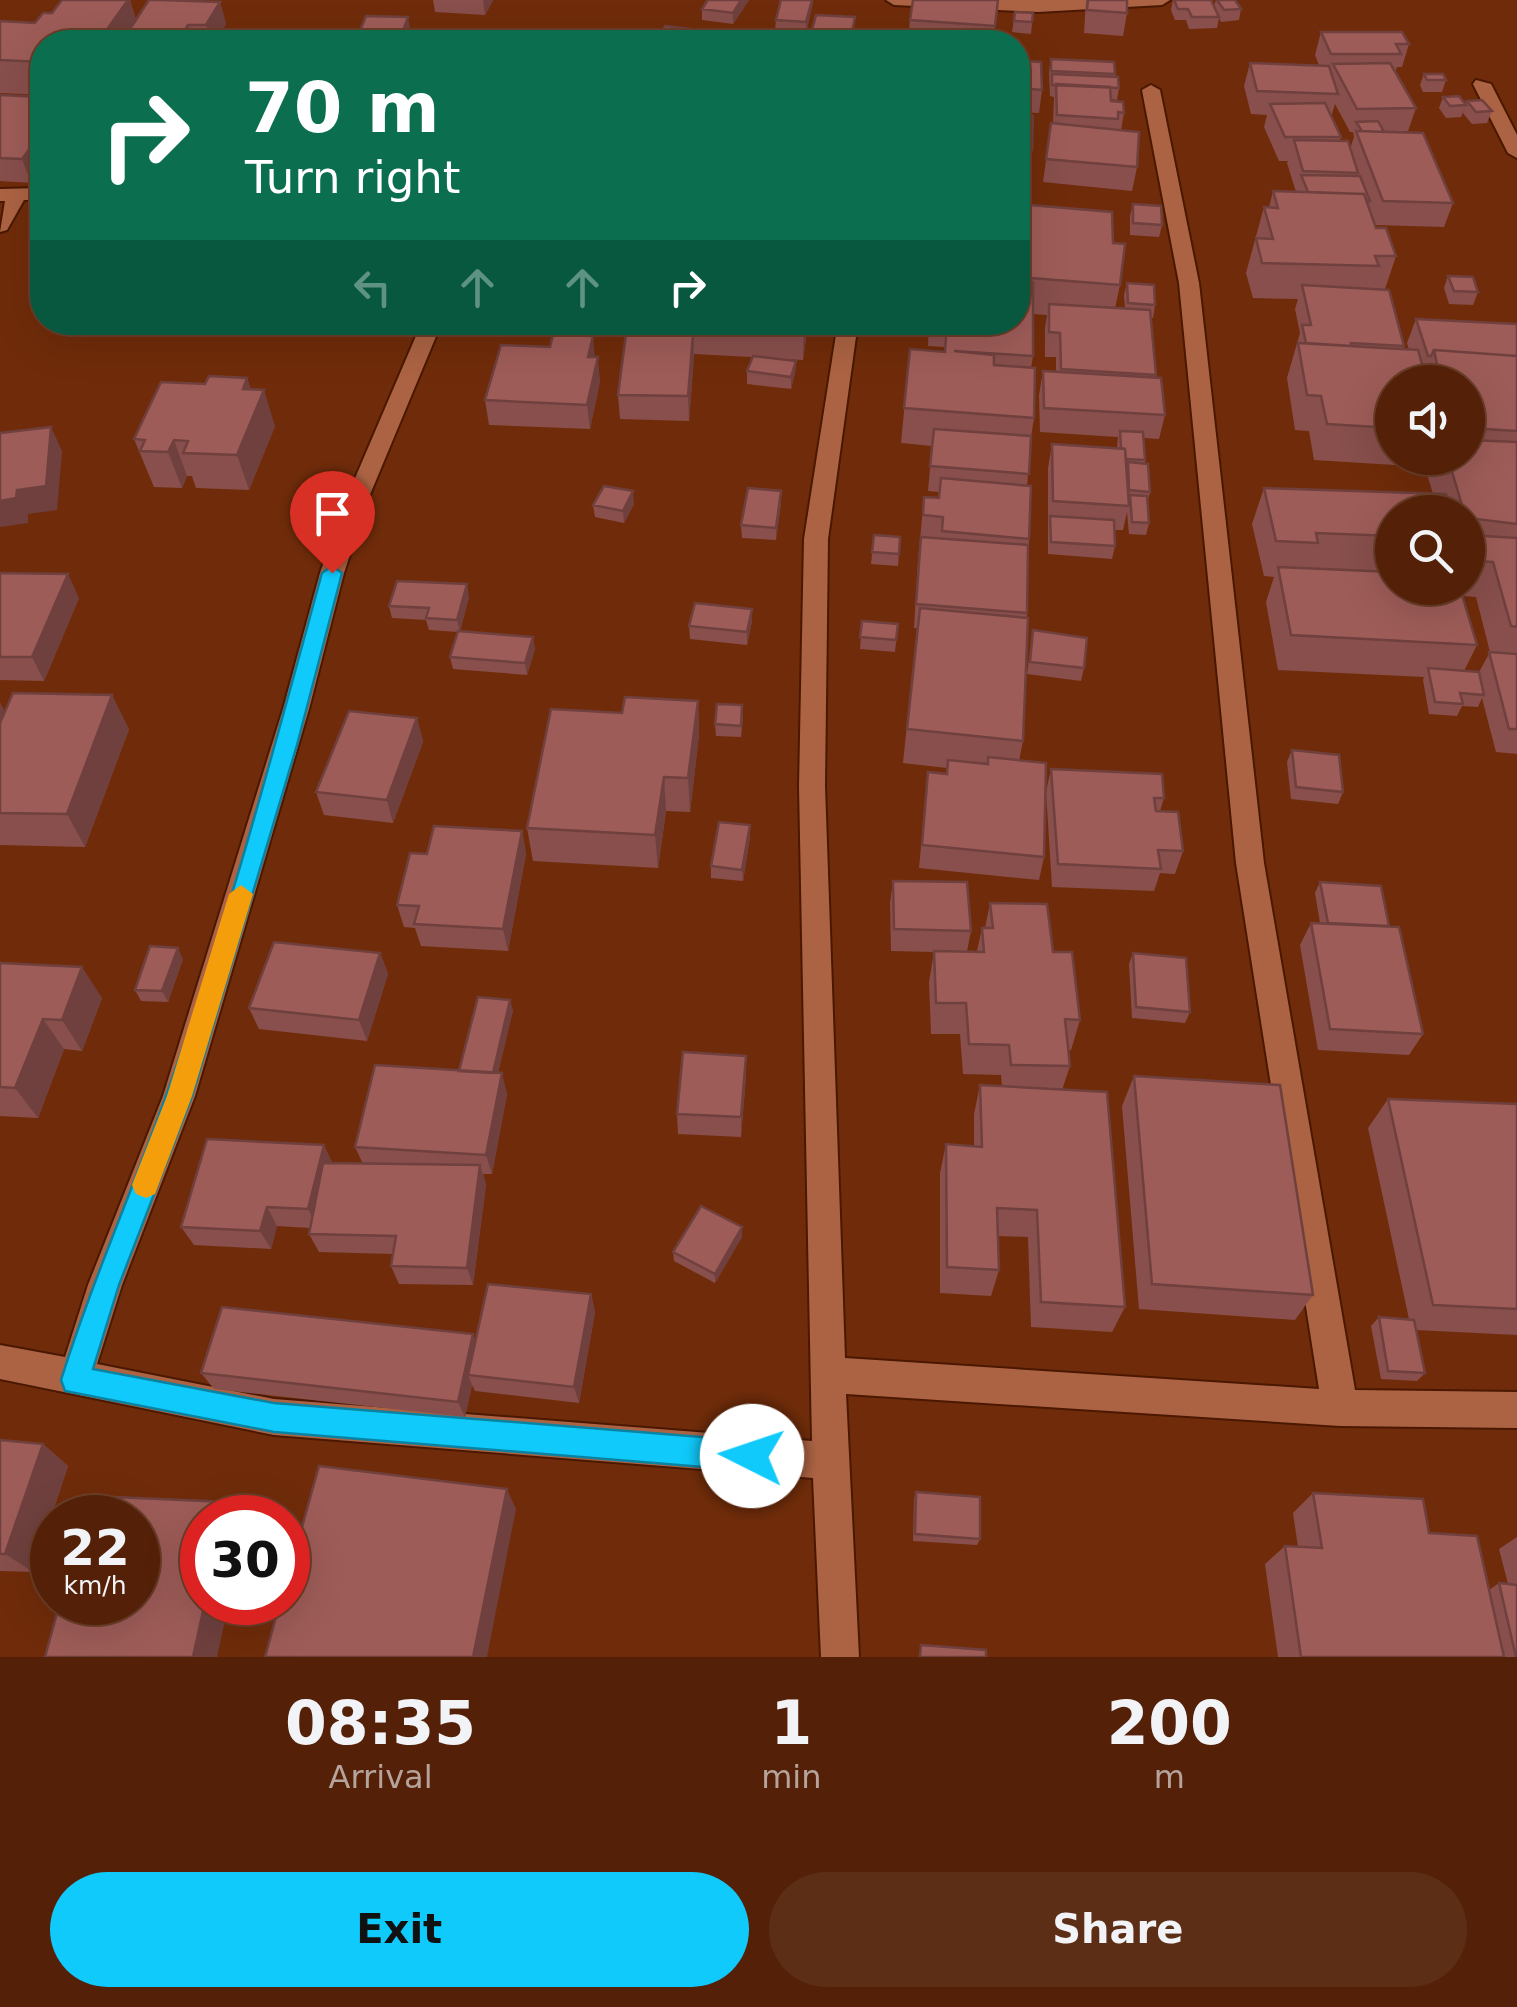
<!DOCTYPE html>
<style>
:root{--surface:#542108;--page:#5d2e16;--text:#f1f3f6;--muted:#b5a39c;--line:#6a3e29;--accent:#0fcafa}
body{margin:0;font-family:"DejaVu Sans",sans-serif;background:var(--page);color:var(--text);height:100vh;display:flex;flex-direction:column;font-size:38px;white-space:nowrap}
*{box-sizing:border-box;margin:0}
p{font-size:32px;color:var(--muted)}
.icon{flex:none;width:55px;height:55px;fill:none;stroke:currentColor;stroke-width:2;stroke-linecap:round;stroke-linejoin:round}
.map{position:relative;height:1657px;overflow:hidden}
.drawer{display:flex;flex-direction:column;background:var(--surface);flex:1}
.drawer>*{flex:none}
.banner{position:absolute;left:30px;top:30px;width:1000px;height:305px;border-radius:40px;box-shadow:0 10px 40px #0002,0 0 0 2px var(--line);background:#0b6e4f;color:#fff;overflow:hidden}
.buttons{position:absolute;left:1375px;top:365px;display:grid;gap:20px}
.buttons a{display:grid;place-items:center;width:110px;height:110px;border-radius:50%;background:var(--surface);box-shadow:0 10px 40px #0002,0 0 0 2px var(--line);font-size:50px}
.speed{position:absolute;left:30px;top:1495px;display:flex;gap:20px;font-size:50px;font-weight:700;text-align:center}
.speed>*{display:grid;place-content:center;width:130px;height:130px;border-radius:50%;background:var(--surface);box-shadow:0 10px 40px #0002,0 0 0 2px var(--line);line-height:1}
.speed small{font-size:25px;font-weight:400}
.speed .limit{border:15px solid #d22;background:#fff;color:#111}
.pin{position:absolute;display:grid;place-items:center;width:85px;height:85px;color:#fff;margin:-102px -42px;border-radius:50% 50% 50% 0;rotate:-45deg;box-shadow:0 0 10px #0007}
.pin .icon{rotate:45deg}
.me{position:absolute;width:110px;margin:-55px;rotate:274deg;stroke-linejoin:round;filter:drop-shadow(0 0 8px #0008)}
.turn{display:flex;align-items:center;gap:35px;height:210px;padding:0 50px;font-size:45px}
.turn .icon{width:130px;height:130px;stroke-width:2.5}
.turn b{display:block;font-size:70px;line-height:85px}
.lanes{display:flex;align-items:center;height:95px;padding:0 50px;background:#0003;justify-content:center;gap:50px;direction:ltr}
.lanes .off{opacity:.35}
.eta{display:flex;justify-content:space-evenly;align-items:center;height:170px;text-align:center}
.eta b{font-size:60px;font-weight:800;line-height:70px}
.action{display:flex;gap:20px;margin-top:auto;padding:20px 50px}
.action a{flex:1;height:115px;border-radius:60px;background:var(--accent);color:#111;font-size:40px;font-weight:800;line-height:115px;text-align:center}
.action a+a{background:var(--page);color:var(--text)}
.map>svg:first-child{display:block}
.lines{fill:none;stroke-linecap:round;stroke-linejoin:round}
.minor-casing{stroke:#4a1800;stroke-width:4}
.minor{fill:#ac6343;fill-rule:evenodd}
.wall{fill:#884f4c;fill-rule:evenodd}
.shaded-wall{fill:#6f403e}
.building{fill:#9e5c58;stroke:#6f403e;stroke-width:2.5}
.route{fill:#0fcafa;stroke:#0a83a2;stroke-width:2.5}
.slow{fill:#f59e0b}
</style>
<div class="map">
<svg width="1517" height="1657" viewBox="0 0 1517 1657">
<rect width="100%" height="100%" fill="#702c0a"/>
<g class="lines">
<defs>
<path id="minor" d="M886,0H1170L1162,5L1038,12L894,5Z
M1476,80L1491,84L1517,135V158L1508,153L1473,84Z
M1151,85L1160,90L1199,283L1264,863L1355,1390L1517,1392V1428L1340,1426L846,1394L859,1657H821L813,1478L274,1435L0,1379V1345L65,1357L88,1285L163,1096L283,709L320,573L347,497L422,322H442L369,497L344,573L309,709L195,1096L122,1285L97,1364L274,1399L812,1441L799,786L804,539L838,322H858L828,539L825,786L845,1358L1319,1389L1236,863L1179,283L1142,90Z
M42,188V200H24L7,230L0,232L5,201H0V189Z"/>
</defs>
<!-- minor casing -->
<use href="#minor" class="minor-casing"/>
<!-- minor -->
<use href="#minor" class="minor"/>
</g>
<!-- wall -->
<path class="wall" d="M62,0H130L136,20L220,2L226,24L215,42H42V95L0,93V21L35,23L52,13Z
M433,0H493L485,15L435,12Z
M749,0L733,24L702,20V9Z
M781,0H813L806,33L775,31L776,20Z
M998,0L993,42H908L910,20Z
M1086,0H1127V13L1123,36L1084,33Z
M1173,0L1214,6L1216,0H1235L1241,9L1239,20L1221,22L1219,18L1217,28L1189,29L1186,20H1175L1171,10Z
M1015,12L1033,13L1031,34L1012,32Z
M854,29L852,42H811L812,30Z
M1321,32L1409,44L1402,67H1397L1395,72L1416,108L1408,131L1384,132L1453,203L1444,227L1375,225L1396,256L1385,289L1404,346L1403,349L1409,350L1407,343L1416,319L1517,324V754L1496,752L1482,698L1478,707L1462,706L1457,716L1429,714L1423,680L1424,677L1278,670L1266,602L1274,577L1264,576L1252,524L1264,488L1433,494L1427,474L1434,458H1468V382H1392V458H1414L1411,466L1314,460L1309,431L1295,430L1287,378L1300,333L1295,309L1298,299L1253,298L1246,273L1264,207L1269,208L1273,191L1296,192L1287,163L1288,161H1279L1264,127L1267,115L1251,114L1244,86L1250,63L1319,65L1315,55ZM1335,104L1350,132H1353L1354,137L1350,149L1339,141L1341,137L1331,117ZM1392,512H1468V588H1392L1309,568L1392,571ZM1463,596L1476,597L1490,652L1479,672L1464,671L1477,645Z
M1051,59L1115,74V77L1119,88L1117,100L1111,99V101L1124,113L1121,130L1137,167L1132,191L1043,182L1051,123L1053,124L1054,97L1050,96L1049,71Z
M1018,61L1042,90L1039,113L1018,112Z
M1424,74L1446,80L1442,92H1423L1420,85Z
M0,95L42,97V167L31,183L0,181Z
M1443,97L1466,105L1461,117L1446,118L1439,108Z
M1467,101L1492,111L1487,123L1472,124L1463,113Z
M1018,115L1032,150L1028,174L1018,173Z
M1018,204L1113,243L1120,285L1115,308H1125L1124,295L1127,283L1155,305L1153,318H1151L1155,378L1165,415L1159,439L1144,438L1145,463L1150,492L1148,500L1149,523L1146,535L1129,534L1127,512L1123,530H1114L1115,546L1112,559L1048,554V468L1052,444L1117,448L1118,437L1040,432L1039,395L1043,371L1056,372V357H1045V328L1047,315L1033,314V356L1031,368L1034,418L1031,437L1027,486L1029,539L1027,613L1023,741L1019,761L1044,857L1039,880L919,868L928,772L947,774V768L903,763L917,628H914L918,561L924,497L939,498V492L928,491L932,446L901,443L910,349L944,352V347L928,346L929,322H1018Z
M1133,204L1162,225L1159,237L1130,235V216Z
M1448,276L1478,292L1473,305L1449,304L1444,288Z
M623,322H808L803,360L783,359L796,361L795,373L791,389L747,384V371L752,357L694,354L689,421L620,419L618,395L625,343Z
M595,357L600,381L590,429L489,425L485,400Z
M247,378L251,390L275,426L249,490L196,488L192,476H187L182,488L154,487L134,439L205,384Z
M781,503L776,540L742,538L741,525Z
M634,504L624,523L595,517L593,505Z
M874,535L900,537L898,566L871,564Z
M0,573L79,598L44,681L0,680Z
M469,597L460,631L535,649L527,675L453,669L450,657L458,632L429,630L426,620L392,618L389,606Z
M752,609V621L747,645L690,639L689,626Z
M862,621L898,624L895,652L860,649Z
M1033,630L1084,668L1081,681L1027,674Z
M698,701L699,735L690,812L666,811L658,868L533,861L527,828L622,713Z
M0,703L5,712L129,729L85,847L0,845Z
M743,717L741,737L716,736L715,724Z
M417,718L423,742L393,823L324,815L316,792Z
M1292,750L1343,792L1338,804L1291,799L1287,762Z
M1051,769L1164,798L1160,811L1183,851L1175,874L1160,873L1154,891L1052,887L1046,792Z
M522,831L526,854L508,951L421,946L415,928L404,927L397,905L427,854Z
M750,837L743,881L711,878V866Z
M893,881L971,931L967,951H977L982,928H985L990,903L1053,952L1080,1020L1071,1050H1068L1070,1066L1062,1090L1125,1307L1112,1332L1031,1327L1028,1237L998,1236L999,1270L991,1296L940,1293V1173L946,1144L974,1146V1114L980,1085L1002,1086L1001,1075L963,1074L960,1034H931L929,982L934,952L891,951L890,903Z
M1320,882L1389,926L1423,1034L1409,1055L1318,1050L1300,945L1311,923H1320L1315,893Z
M380,953L388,974L367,1041L259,1029L249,1008Z
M1133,953L1190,1012L1185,1023L1132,1018L1129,964Z
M183,959L168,1002L141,1001L135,990Z
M0,963L102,998L82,1051L64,1049L38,1118L0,1116Z
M513,1010L498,1073L507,1094L492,1174H483L486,1185L473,1285L399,1284L391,1266L393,1254L319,1252L309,1234L310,1228L277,1226L271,1249L194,1245L181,1227L363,1164L355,1147L459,1071Z
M746,1076L741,1137L678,1134L677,1114Z
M1134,1076L1313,1295L1295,1320L1139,1309L1122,1106Z
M1388,1099L1517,1104V1335L1416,1330L1425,1373L1417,1381L1381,1379L1371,1326L1379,1317L1409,1319L1368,1128Z
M742,1237L715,1283L674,1261L673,1252Z
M591,1294L595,1312L579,1403L475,1391L472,1385L465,1417L214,1389L201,1373L473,1334L475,1341Z
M0,1440L43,1444L68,1466L33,1572L0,1571Z
M916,1492L980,1539L977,1545L913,1541L914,1499Z
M1313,1493L1429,1533L1489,1590L1499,1583L1508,1584L1499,1549L1517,1537V1657H1278L1265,1564L1285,1546L1298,1547L1293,1513Z"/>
<!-- shaded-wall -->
<path class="shaded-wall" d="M128,0H130L139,31L122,41L123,42H98Z
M483,0H493L485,15Z
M741,0H749L733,24V13Z
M812,0H813V4L806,33V22Z
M220,2L226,24L215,42H211L206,25Z
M408,17L412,40L411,42H399Z
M188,25L193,42H177Z
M42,132V167L31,183L22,159Z
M804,322H808L803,360Z
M693,335L694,359L689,421L688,396Z
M593,336L595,360L588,357Z
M598,357L600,381L590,429L587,405Z
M796,361L795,373L791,389V377Z
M247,378L257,409L264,390L275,426L249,490L237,455L243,389Z
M51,427L62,451L57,510L28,514V523L0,527V501L17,490Z
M174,440L187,476L182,488L168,452Z
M633,491L634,504L624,523L623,511Z
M781,491V503L776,540V528Z
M68,574L79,598L44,681L32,657Z
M467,584L469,597L460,632L457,620Z
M752,609V621L747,645V632Z
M533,637L535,649L527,675L525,663Z
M112,695L129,729L85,847L67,814Z
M698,701L699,735L690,812L688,778Z
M0,703L14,728L0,762Z
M417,718L423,742L393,823L387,800Z
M664,777L666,811L658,868L655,835Z
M750,825V837L743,881L742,870Z
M522,831L526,854L508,951L503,929Z
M178,948L183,959L168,1002L162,991Z
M380,953L388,974L367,1041L359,1020Z
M82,967L102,998L82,1051L62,1020Z
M510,1000L513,1010L494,1090L491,1079Z
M43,1019L64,1049L38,1118L15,1088Z
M746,1056V1076L741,1137V1117Z
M502,1073L507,1094L492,1174L486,1155Z
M324,1145L333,1164L318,1228L308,1209Z
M480,1165L486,1185L473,1285L467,1268Z
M267,1207L277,1226L271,1249L260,1231Z
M742,1227V1237L715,1283V1274Z
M591,1294L595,1312L579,1403L574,1387Z
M473,1334L479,1351L468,1375L472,1385L465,1417L458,1402Z
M43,1444L68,1466L33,1572L5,1554Z
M507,1489L516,1509L487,1657H473Z
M228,1502L243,1518H224Z
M205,1602H229L217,1657H193Z"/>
<!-- building -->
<path class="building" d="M62,0H128L98,42H42V62L0,60V21L35,23L43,13H52Z
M149,0H160L220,2L206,25H188L177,42L122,41Z
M708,0H741L733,13L702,9Z
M781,0H812L806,22L776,20Z
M913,0H998L995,26L910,20Z
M1088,0H1127V13L1087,10Z
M1174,0H1211L1219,17H1192L1188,9H1178Z
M1217,0H1235L1241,9L1224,10Z
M1015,12L1033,13L1032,22L1014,21Z
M816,15L855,17L851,37L812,30Z
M366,16L408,17L399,42H339L343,32L359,33Z
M665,26L716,32L711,42H656Z
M1321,32H1402L1409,44H1396L1401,54H1331Z
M1051,59L1114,62L1115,74L1051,71Z
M1018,61L1041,62L1042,90L1018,88Z
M1250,63L1329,66L1338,94L1257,91Z
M1390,63L1416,108L1357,109L1333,64Z
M1052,74L1118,77L1119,88L1052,85Z
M1424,74H1443L1446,80H1427Z
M1056,84L1110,87L1111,101L1123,102L1124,113L1118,112V119L1057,115Z
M0,95L42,97V132L22,159L0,158Z
M1459,96L1466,105L1450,106L1443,97Z
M1482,100L1492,111L1476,112L1467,101Z
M1325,103L1341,137H1285L1270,104Z
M1018,115L1033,116L1032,150H1018Z
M1378,121L1384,132L1362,131L1356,122Z
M1051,123L1139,132L1137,167L1046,159Z
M1356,131L1423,133L1453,203L1383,201Z
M1294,140L1348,141L1358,173L1303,171Z
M1301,175L1360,176L1370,201H1367L1364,194L1308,192Z
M1273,191L1364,194L1376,228H1386L1396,256H1375L1379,266L1262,263L1256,238L1273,239L1264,207L1278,208Z
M1018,204L1112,212L1113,243L1125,244L1120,285L1018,277Z
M1133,204L1161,206L1162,225L1133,223Z
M1448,276L1473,277L1478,292L1454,291Z
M1018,281L1033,282V356L954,351L994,355V365L1035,368L1034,418L904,408L910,349L945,352L947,322H1018Z
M1127,283L1154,285L1155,305L1128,303Z
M1302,285L1389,290L1404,346L1351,343L1352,346L1306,343L1302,325H1311Z
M1049,304L1150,310L1156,375L1061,369L1060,333L1049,332Z
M1416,319L1517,324V356L1434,350L1431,356H1428Z
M760,322H804V325Z
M626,334L693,335L688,396L618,395Z
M553,335L593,336L588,357H598L587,405L485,400L501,345L550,347Z
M1298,343L1418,350L1427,382H1392V428L1327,424L1321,396L1307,395Z
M1434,350L1517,356V431L1468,428V382H1441Z
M753,356L796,361L791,377L747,371Z
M1043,371L1161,378L1165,415L1044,408Z
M209,376L247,378L243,389L264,390L237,455L183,453L188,441L174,440L168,452L140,451L145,440L134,439L161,382L205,384Z
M51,427L46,486L17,490L16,498L0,501V433Z
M934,429L1031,436L1029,474L930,466Z
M1120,431L1143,432L1145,460L1126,459L1125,449L1121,448Z
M1468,440L1517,442V524L1468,518V512H1464L1448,458H1468Z
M1052,444L1125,449L1129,506L1053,501Z
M1128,462L1148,464L1150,492L1129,490Z
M941,478L1031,486L1029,539L942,531L943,517L923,515L924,497L939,498Z
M604,486L633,491L623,511L593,505Z
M748,488L781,491L776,528L741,525Z
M1264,488L1446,494L1452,512H1392V536L1316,533L1318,543L1276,541Z
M1130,495L1147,496L1149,523L1132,522Z
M1050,516L1114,520L1115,546L1051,542Z
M874,535L900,537L899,554L872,552Z
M1468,535L1517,538V627L1511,626L1493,562L1476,561Z
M921,537L1028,545L1027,613L916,604Z
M1278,567L1392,572V588H1460L1477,645L1291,635Z
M0,573L68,574L32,657H0Z
M397,581L467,584L457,620L426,618L429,608L389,606Z
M695,603L752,609L747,632L689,626Z
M920,608L1028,618L1023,741L907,729Z
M862,621L898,624L896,640L860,637Z
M1033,630L1087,638L1084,668L1030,662Z
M458,631L533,637L525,663L450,657Z
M1489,652L1517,654V729H1509Z
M1428,668L1479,672L1484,695L1460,693L1463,704L1435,702Z
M13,693L112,695L67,814L0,813V723Z
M625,697L698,701L688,778L664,777L655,835L527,828L551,709L622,713Z
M717,704L742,705L741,726L715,724Z
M349,711L417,718L387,800L316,792Z
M1292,750L1339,755L1343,792L1296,787Z
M988,757L1046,763L1044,857L922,845L928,772L947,774L948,760L988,764Z
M1051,769L1162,774L1164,798H1154L1156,811L1178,812L1183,851L1158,850L1161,869L1058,864Z
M719,822L750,825L742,870L711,866Z
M434,826L522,831L503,929L414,924L419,906L397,905L410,853L427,854Z
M893,881L967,882L971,931L894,929Z
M1320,882L1381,886L1389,926L1328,923Z
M990,903L1047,904L1053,952H1072L1080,1020L1065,1019L1070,1066L1011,1065L1009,1045L969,1044L966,1003H936L934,951L984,952L982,928H993Z
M1311,923L1399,927L1423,1034L1330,1029Z
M274,942L380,953L359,1020L249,1008Z
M150,946L178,948L162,991L135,990Z
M1133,953L1186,958L1190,1012L1136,1007Z
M0,963L82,967L62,1020L43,1019L15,1088L0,1087Z
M478,997L510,1000L493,1073L459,1071Z
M683,1052L746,1056L741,1117L677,1114Z
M375,1065L502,1073L486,1155L355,1147Z
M1134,1076L1280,1085L1313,1295L1152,1284Z
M980,1085L1107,1092L1125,1307L1041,1302L1037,1210L997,1208L999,1270L947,1267L946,1144L982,1147Z
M1388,1099L1517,1104V1309L1433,1305Z
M207,1139L324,1145L308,1209L267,1207L260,1231L181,1227Z
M323,1163L480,1165L467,1268L391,1266L396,1236L309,1234Z
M701,1206L742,1227L715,1274L673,1252Z
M488,1284L591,1294L574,1387L468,1375Z
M222,1307L473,1334L458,1402L201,1373Z
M1379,1317L1414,1320L1425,1373L1388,1371Z
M0,1440L43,1444L5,1554H0Z
M319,1466L507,1489L473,1657H265L280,1602H288V1577Z
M916,1492L980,1497V1539L915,1534Z
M1313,1493L1423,1499L1429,1533L1477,1536L1504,1657H1301L1285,1546L1322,1548Z
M90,1496L228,1502L224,1518H202V1602H205L193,1657H45L60,1602H138V1518H84Z
M1499,1583L1517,1585V1657H1516Z
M921,1645L986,1650V1657H920Z"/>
<!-- route -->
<path class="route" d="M332,566L342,573L297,745L192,1096L119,1285L93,1369L274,1403L752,1441L763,1445L767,1456L763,1467L752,1471L274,1432L65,1391L61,1380C91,1284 132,1192 166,1096C227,926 274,748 322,573Z"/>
<!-- slow -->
<path class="slow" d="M241,885L253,894L192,1096L155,1194L146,1198L136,1194L132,1185L167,1096L229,894Z"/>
</svg>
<div class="buttons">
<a><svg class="icon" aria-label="sound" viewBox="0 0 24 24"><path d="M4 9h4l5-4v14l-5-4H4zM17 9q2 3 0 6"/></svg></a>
<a><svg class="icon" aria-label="search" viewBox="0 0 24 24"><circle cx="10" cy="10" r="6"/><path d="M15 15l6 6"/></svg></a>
</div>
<div class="speed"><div>22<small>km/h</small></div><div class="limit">30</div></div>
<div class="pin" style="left:332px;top:573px;background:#d93025"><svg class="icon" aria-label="arrive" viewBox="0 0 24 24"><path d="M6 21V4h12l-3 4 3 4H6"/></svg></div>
<svg class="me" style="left:752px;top:1456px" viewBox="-20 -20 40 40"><circle r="19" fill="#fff"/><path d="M0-13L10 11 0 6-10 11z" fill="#0fcafa"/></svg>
<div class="banner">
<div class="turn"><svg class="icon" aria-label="right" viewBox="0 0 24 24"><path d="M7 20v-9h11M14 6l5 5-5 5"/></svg><div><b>70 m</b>Turn right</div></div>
<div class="lanes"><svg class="icon off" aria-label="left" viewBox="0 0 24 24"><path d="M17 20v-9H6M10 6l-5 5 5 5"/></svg><svg class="icon off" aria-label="ahead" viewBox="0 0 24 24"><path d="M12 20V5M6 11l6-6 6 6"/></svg><svg class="icon off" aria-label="ahead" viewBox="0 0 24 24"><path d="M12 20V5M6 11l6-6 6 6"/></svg><svg class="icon" aria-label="right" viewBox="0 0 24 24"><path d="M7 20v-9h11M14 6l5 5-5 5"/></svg></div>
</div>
</div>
<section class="drawer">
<div class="eta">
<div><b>08:35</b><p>Arrival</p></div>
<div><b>1</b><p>min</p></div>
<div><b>200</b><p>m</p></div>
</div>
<div class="action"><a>Exit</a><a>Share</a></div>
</section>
